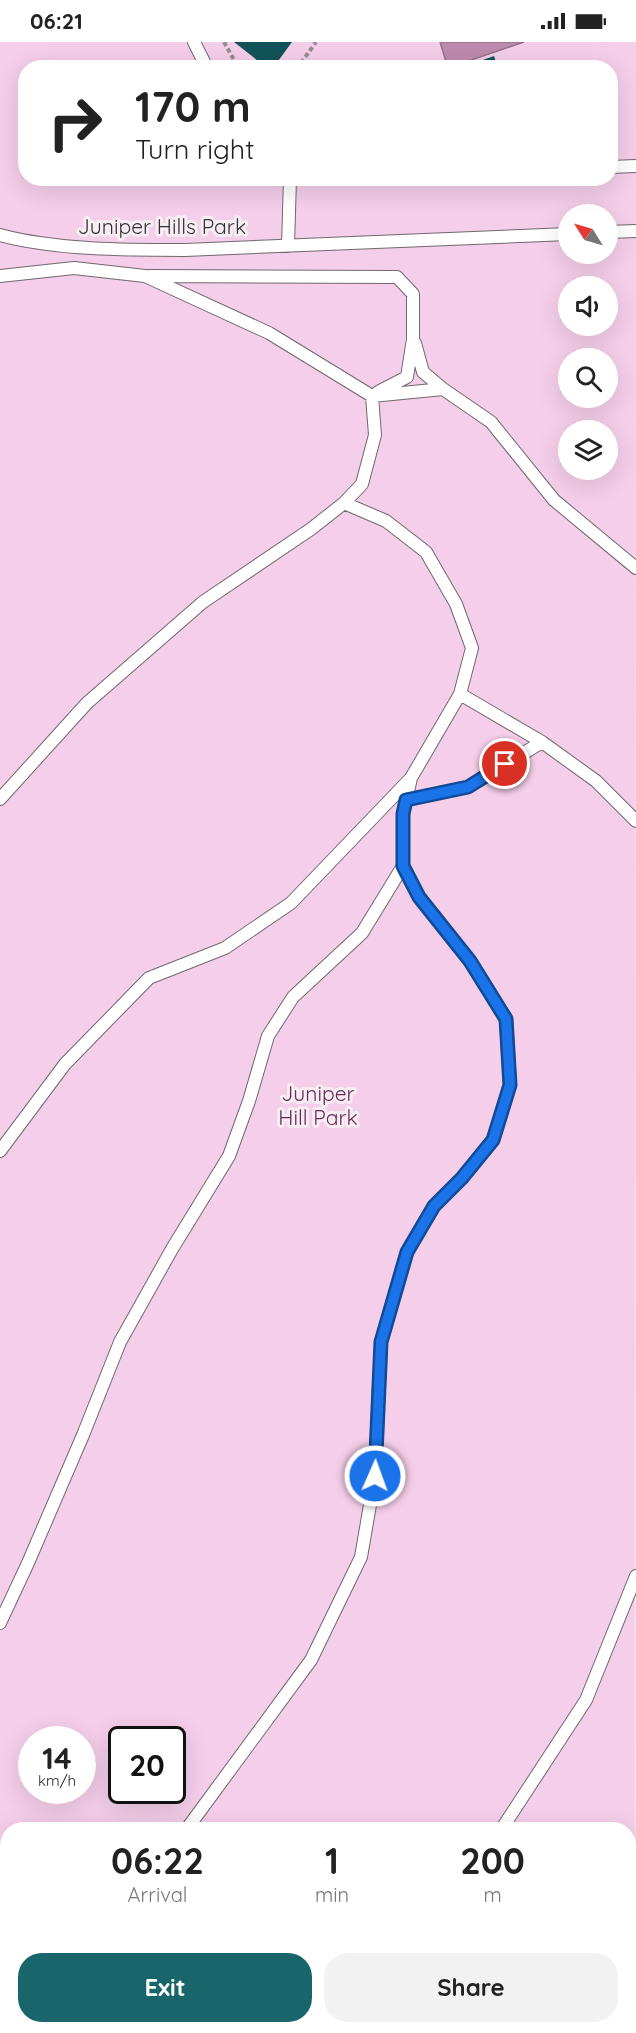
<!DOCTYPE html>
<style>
:root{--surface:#fff;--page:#f2f2f2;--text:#222;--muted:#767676;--accent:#18656c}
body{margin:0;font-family:Quicksand,sans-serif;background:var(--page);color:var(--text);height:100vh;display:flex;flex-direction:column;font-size:22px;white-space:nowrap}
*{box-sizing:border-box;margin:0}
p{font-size:20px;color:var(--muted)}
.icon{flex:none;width:33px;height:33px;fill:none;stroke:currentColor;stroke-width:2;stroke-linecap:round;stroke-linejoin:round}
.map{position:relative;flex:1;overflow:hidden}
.details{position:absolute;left:0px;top:1780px;width:636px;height:212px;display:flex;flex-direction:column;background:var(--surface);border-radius:24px 24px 0 0;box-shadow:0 6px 24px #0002}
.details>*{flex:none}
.banner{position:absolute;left:18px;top:18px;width:600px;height:126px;border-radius:24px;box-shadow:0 6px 24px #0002;background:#fff;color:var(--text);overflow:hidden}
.needle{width:39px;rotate:307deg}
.controls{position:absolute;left:558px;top:162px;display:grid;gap:12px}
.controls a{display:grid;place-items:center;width:60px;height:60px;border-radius:50%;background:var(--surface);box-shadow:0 6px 24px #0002;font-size:30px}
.speed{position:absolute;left:18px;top:1684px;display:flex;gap:12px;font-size:30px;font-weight:700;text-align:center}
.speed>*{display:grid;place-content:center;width:78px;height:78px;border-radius:50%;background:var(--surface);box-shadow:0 6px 24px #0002;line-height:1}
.speed small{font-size:15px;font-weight:400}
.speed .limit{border:3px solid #111;border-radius:9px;background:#fff;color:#111}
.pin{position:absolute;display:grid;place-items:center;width:51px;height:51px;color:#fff;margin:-26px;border:3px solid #fff;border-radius:50%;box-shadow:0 2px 6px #0007}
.me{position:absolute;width:66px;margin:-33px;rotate:2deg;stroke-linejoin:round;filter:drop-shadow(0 0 4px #0008)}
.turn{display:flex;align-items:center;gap:21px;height:126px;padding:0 18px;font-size:27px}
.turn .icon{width:78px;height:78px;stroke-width:2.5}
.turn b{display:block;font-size:42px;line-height:51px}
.eta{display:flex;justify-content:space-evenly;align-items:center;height:102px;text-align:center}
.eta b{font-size:36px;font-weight:700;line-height:42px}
.primary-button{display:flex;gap:12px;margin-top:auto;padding:12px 18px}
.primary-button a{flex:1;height:69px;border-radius:24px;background:var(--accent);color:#fff;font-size:24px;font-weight:700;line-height:69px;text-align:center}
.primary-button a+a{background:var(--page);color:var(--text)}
.status{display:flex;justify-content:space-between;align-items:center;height:42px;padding:0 30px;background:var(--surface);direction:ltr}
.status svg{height:16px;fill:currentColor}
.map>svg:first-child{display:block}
.green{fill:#f5cee9;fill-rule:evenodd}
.water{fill:#be8aae;stroke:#957089;stroke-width:1.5}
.building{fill:#125359}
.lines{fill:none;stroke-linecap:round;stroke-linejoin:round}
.lane-casing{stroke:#70686d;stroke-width:14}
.path{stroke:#948d91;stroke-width:4;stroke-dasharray:4.5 3;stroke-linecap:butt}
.lane{stroke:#fff;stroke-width:12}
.route-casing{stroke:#114b97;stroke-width:15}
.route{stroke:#1a73e8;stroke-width:10}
.labels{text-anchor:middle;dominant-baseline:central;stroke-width:6;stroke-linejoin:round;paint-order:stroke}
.street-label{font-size:21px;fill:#363234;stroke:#f7eef3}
.park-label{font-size:21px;fill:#692a59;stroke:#f7eef3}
</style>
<div class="status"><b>06:21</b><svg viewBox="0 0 49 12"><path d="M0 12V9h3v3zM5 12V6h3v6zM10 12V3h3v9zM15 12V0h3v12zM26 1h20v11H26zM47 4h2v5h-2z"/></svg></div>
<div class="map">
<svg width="636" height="1991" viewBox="0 0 636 1991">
<rect width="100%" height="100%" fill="#f7eef3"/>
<!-- green -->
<path class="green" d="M0,0H636L635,1991H0ZM26,26H610V136H26ZM568,172H608V212H568ZM568,244H608V284H568ZM568,316H608V356H568ZM568,388H608V428H568ZM32,1698H82V1749H32ZM122,1698H172V1749H122ZM8,1788H628V1984H8Z"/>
<!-- water -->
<path class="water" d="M440,0H524L448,26Z"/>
<!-- building -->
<path class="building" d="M234,0H292L273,26H267Z
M494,14L498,26H463V25Z"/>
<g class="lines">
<defs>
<path id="lane" d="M194,0L207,26
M610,125L636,124
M608,190L636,189
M0,193C55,208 128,208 185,208L568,192
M288,204L290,136
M0,234L74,226L145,234L269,291L372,354L443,347L491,380L554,458L636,526
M149,234L397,235L413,252V297L407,335L378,350
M415,301L423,330L443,347
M344,461L362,442L375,393L372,354
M0,757L87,661L203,560L311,487L344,461L386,479L426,510L456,562L472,606L460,652L542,700L596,739L636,779
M406,758L468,745L542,700
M0,1109L65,1022L149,936L225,906L291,861L411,736L460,652
M0,1581L28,1521L83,1393L120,1300L172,1207L229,1114L249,1059L268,994L293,955L362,891L403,824
M186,1788L311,1618L361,1515L375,1434L381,1300L407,1210L434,1164L462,1136L493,1098L510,1043L506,977L470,919L419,855L403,824V772L411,736
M501,1788L586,1658L636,1534
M15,1991L21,1984
M353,1991L359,1984
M635,1991L636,1990"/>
</defs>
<!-- lane casing -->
<use href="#lane" class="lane-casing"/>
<!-- path -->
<path class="path" d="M224,0L234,18V26
M301,21L316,0
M299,26L301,21L306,26"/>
<!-- lane -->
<use href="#lane" class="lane"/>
</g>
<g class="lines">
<defs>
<path id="route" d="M375,1434L381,1300L407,1210L434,1164L462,1136L493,1098L510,1043L506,977L470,919L419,855L403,824V772L406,758L468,745L505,722"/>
</defs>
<!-- route casing -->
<use href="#route" class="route-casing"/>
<!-- route -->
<use href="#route" class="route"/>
</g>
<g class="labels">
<!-- street labels -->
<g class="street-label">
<text x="162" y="184">Juniper Hills Park</text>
</g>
<!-- park labels -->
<g class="park-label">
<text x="318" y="1051">Juniper<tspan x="318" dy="24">Hill Park</tspan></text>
</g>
</g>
</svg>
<div class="controls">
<a><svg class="needle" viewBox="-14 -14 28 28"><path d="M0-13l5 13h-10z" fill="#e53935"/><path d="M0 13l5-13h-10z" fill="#767676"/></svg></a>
<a><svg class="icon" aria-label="sound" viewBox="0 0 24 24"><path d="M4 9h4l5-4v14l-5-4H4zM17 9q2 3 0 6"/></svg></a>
<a><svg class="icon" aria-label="search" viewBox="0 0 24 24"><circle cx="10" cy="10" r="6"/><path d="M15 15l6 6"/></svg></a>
<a><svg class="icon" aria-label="layers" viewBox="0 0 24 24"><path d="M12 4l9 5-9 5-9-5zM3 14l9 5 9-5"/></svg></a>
</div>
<div class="speed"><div>14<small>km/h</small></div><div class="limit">20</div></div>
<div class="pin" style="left:505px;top:722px;background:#d93025"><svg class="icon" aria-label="arrive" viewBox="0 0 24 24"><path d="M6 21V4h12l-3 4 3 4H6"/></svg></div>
<svg class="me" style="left:375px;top:1434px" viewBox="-20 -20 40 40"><circle r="17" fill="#1a73e8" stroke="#fff" stroke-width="3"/><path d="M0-11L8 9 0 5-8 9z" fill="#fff"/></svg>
<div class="banner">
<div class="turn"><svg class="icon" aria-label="right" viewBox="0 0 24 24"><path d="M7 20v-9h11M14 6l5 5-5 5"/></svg><div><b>170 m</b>Turn right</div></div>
</div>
<section class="details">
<div class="eta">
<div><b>06:22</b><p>Arrival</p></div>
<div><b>1</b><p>min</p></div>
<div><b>200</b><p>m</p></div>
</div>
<div class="primary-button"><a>Exit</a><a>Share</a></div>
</section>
</div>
